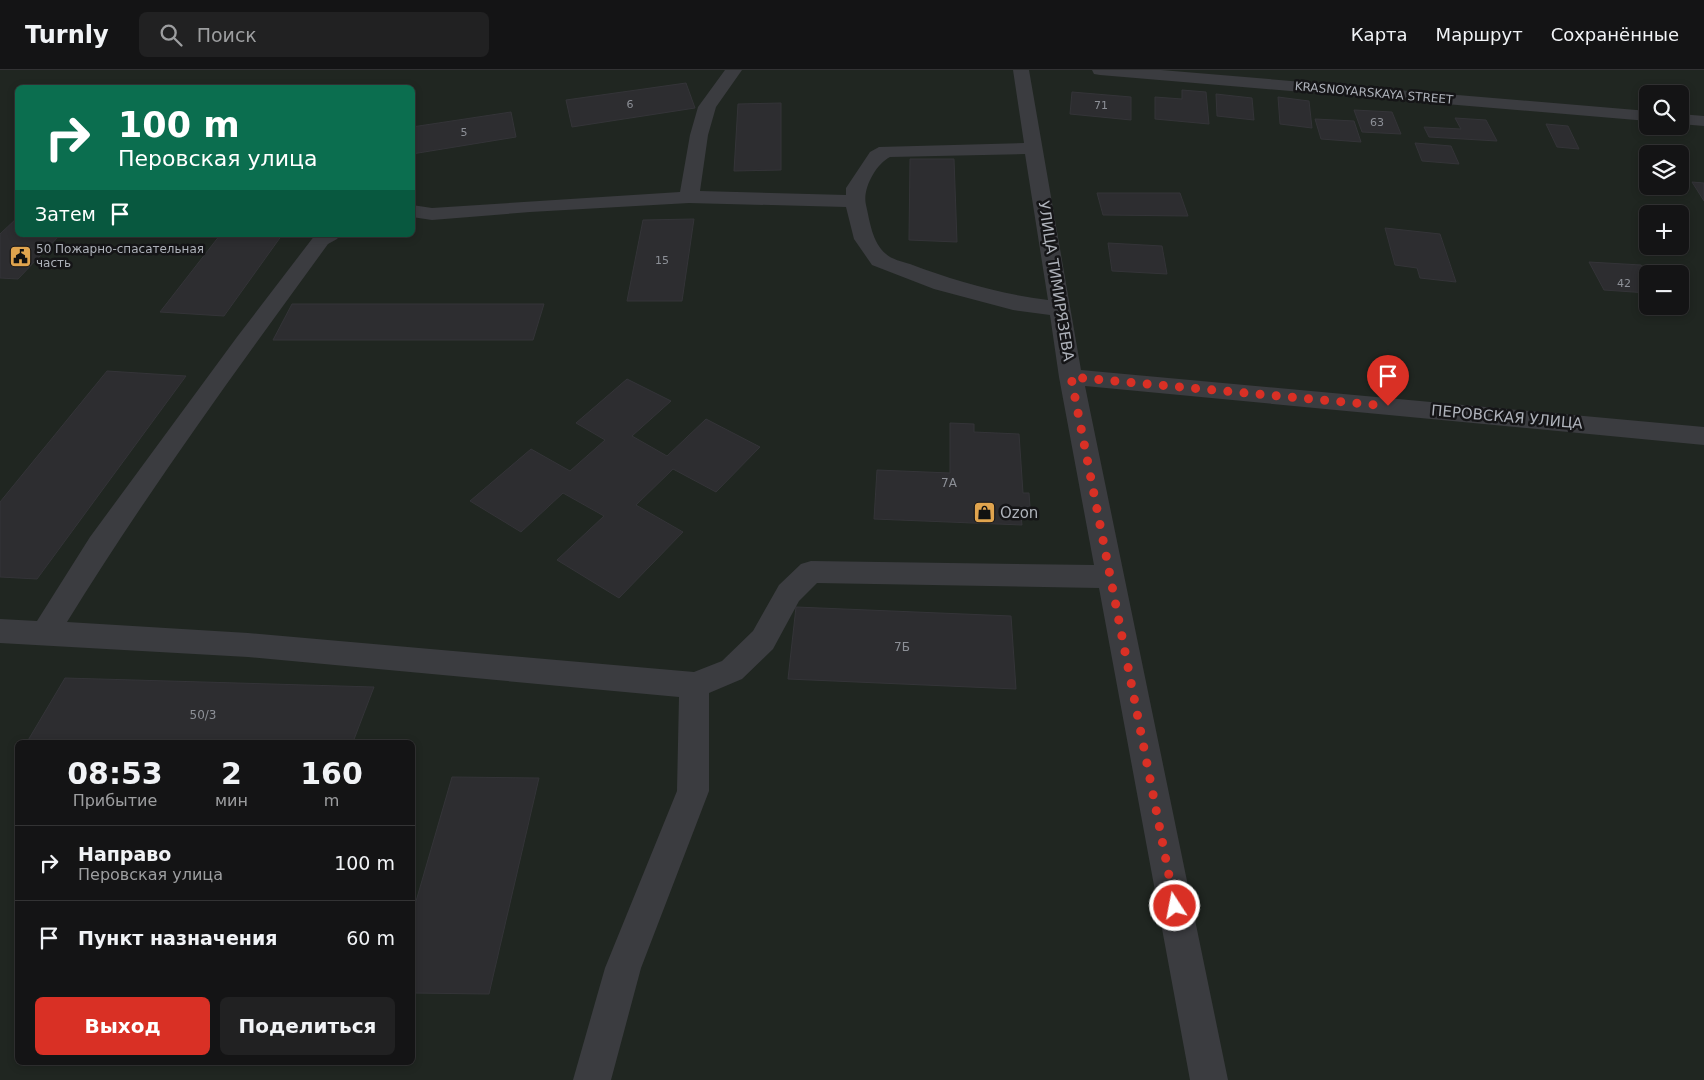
<!DOCTYPE html>
<html lang="ru">
<meta charset="utf-8">
<style>
:root{--surface:#141415;--page:#212122;--text:#f1f3f6;--muted:#9d9ea0;--line:#333334;--accent:#d93025}
body{margin:0;font-family:"DejaVu Sans",sans-serif;background:var(--page);color:var(--text);height:100vh;display:flex;flex-direction:column;font-size:19px;white-space:nowrap}
*{box-sizing:border-box;margin:0}
p{font-size:16px;color:var(--muted)}
.icon{flex:none;width:28px;height:28px;fill:none;stroke:currentColor;stroke-width:2;stroke-linecap:round;stroke-linejoin:round}
.map{position:relative;flex:1;overflow:hidden}
.panel{position:absolute;left:15px;top:670px;width:400px;height:325px;display:flex;flex-direction:column;background:var(--surface);border-radius:8px;box-shadow:0 2px 8px #0003,0 0 0 1px var(--line)}
.panel>*{flex:none}
.banner{position:absolute;left:15px;top:15px;width:400px;height:152px;border-radius:8px;box-shadow:0 2px 8px #0003,0 0 0 1px var(--line);background:#0b6e4f;color:#fff;overflow:hidden}
.tools{position:absolute;left:1639px;top:15px;display:grid;gap:10px}
.tools a{display:grid;place-items:center;width:50px;height:50px;border-radius:8px;background:var(--surface);box-shadow:0 2px 8px #0003,0 0 0 1px var(--line);font-size:25px}
.pin{position:absolute;display:grid;place-items:center;width:42px;height:42px;color:#fff;margin:-51px -21px;border-radius:50% 50% 50% 0;rotate:-45deg;box-shadow:0 0 5px #0007}
.pin .icon{rotate:45deg}
.me{position:absolute;width:55px;margin:-28px;rotate:349deg;stroke-linejoin:round;filter:drop-shadow(0 0 4px #0008)}
.turn{display:flex;align-items:center;gap:18px;height:105px;padding:0 20px;font-size:22px}
.turn .icon{width:65px;height:65px;stroke-width:2.5}
.turn b{display:block;font-size:35px;line-height:42px}
.then{display:flex;align-items:center;height:48px;padding:0 20px;background:#0003;gap:10px;font-size:19px}
.eta{display:flex;justify-content:space-evenly;align-items:center;height:85px;text-align:center}
.eta b{font-size:30px;font-weight:700;line-height:35px}
.primary-button{display:flex;gap:10px;margin-top:auto;padding:10px 20px}
.primary-button a{flex:1;height:58px;border-radius:8px;background:var(--accent);color:#fff;font-size:20px;font-weight:700;line-height:58px;text-align:center}
.primary-button a+a{background:var(--page);color:var(--text)}
ul{padding:0;list-style:none}
li{display:flex;align-items:center;gap:15px;height:75px;padding:0 20px;border-top:1px solid var(--line)}
li div{flex:1}
li b{display:block;font-size:19px}
li em{font-style:normal}
header{display:flex;align-items:center;gap:30px;box-sizing:border-box;height:70px;padding:0 25px;background:var(--surface);border-bottom:1px solid var(--line)}
header strong{font-size:24px}
nav{display:flex;gap:28px;margin-inline-start:auto;font-size:18px}
.search{width:350px;height:45px;background:var(--page);display:flex;align-items:center;gap:12px;box-sizing:border-box;padding:0 18px;border-radius:8px;color:var(--muted);font-size:19px}
.map>svg:first-child{display:block}
.green{fill:#202621;fill-rule:evenodd}
.building{fill:#2d2d30;stroke:#343438}
.lines{fill:none;stroke-linecap:round;stroke-linejoin:round}
.minor{fill:#3b3c40;fill-rule:evenodd}
.route{stroke:#d93025;stroke-width:9;stroke-dasharray:0 16.2}
.labels{text-anchor:middle;dominant-baseline:central;stroke-width:5;stroke-linejoin:round;paint-order:stroke}
.far-number-label{font-size:11px;fill:#8d9097}
.far-street-label{font-size:12px;fill:#aeb2ba;stroke:#151517}
.far-poi-label{font-size:12px;fill:#aeb2ba;stroke:#151517;text-anchor:start}
.number-label{font-size:12px;fill:#8d9097}
.street-label{font-size:15px;fill:#aeb2ba;stroke:#151517}
.poi-label{font-size:15px;fill:#aeb2ba;stroke:#151517;text-anchor:start}
</style>
<header>
<strong>Turnly</strong>
<div class="search"><svg class="icon" aria-label="search" viewBox="0 0 24 24"><circle cx="10" cy="10" r="6"/><path d="M15 15l6 6"/></svg>Поиск</div>
<nav><a>Карта</a><a>Маршрут</a><a>Сохранённые</a></nav>
</header>
<div class="map">
<svg width="1704" height="1010" viewBox="0 0 1704 1010">
<rect width="100%" height="100%" fill="#1a1a1c"/>
<!-- green -->
<path class="green" d="M0,0H1704V1010H0ZM18,18H412V165H18ZM1648,24H1680V56H1648ZM1648,84H1680V116H1648ZM1648,144H1680V176H1648ZM1648,204H1680V236H1648ZM18,672H412V992H18Z"/>
<!-- building -->
<path class="building" d="M686,13L695,38L572,57L566,30Z
M1182,20L1206,22L1209,54L1155,49V27L1182,29Z
M1072,22L1131,27V50L1070,44Z
M1216,24L1252,28L1254,50L1217,46Z
M1278,27L1309,31L1312,58L1280,54Z
M781,33V100L734,101L738,34Z
M1354,40L1392,42L1401,64L1362,62Z
M511,42L516,67L412,84V57Z
M1455,48L1486,50L1497,71L1429,67L1424,57L1461,59Z
M1315,49L1354,51L1361,72L1321,69Z
M1546,54L1568,56L1579,79L1557,77Z
M1415,73L1451,76L1459,94L1422,91Z
M910,89H954L957,172L909,170Z
M1692,112L1704,113V131Z
M1097,123H1180L1188,146L1103,145Z
M18,147V165H60L18,209L0,208V164Z
M694,149L682,231H627L643,150Z
M1385,158L1440,164L1456,212L1420,208L1417,198L1395,195Z
M220,165H282L224,246L160,242Z
M1108,173L1162,176L1167,204L1112,201Z
M1589,192L1641,195L1648,205V223L1604,220Z
M292,234H544L533,270H273Z
M107,301L186,306L37,509L0,507V432Z
M627,309L671,331L632,366L667,386L706,349L760,377L716,422L673,399L636,435L683,462L619,528L557,490L604,446L563,423L521,462L470,431L531,379L570,401L605,370L576,353Z
M950,353L974,354V362L1019,364L1023,423H1029L1030,437H1020L1022,455L874,449L877,400L950,403Z
M796,537L1011,546L1016,619L788,609Z
M65,608L374,617L353,672H27Z
M452,707L539,708L489,924L412,923V845Z"/>
<g class="lines">
<!-- minor -->
<path class="minor" d="M725,0H742L716,37L708,65L700,121L846,125V118L870,82L879,77L1024,73L1013,0H1029L1081,300L1704,357V375L1085,316L1228,1010H1190L1099,518L817,513L799,531L773,579L742,609L709,623V721L641,898L611,1010H573L605,898L677,721L679,627L248,587L0,573V549L37,551L90,467L237,267L315,165H340L337,169L328,174C238,298 147,422 67,552L248,563L694,602L722,591L753,561L779,515L801,494L811,491L1094,495L1059,307L1050,245L1013,240L934,219L872,195L854,169L846,137L689,133L530,142L432,150L412,147V135L432,138L680,122L690,65L698,37ZM1025,84L1048,230C1000,224 955,211 910,194C903,192 891,189 886,184C872,172 870,152 866,135C862,119 876,94 890,87Z
M1092,0H1161L1648,41V51L1100,5L1094,4Z
M1680,44L1704,46V56L1680,54Z"/>
</g>
<g class="lines">
<!-- route -->
<path class="route" d="M1175,836L1071,307L1388,336"/>
</g>
<!-- icons -->
<defs>
<symbol id="civic-square" viewBox="-11 -11 22 22"><rect x="-9" y="-9" width="18" height="18" rx="4" fill="#e0a44e" stroke="#151517"/><path d="M-.6-6.5H3V-4.5H.6V-3L4-1V1h2V6H-6V1h2V-1L-.6-3ZM-1.2 2.5V6h2.4V2.5Z" fill="#111"/></symbol>
<symbol id="shop-square" viewBox="-11 -11 22 22"><rect x="-9" y="-9" width="18" height="18" rx="4" fill="#e0a44e" stroke="#151517"/><path d="M-5-2.5h2.3a2.7 3.5 0 0 1 5.4 0H5L5.5 6h-11ZM-1.5-2.5h3a1.5 2.3 0 0 0-3 0Z" fill="#111"/></symbol>
</defs>
<g fill-rule="evenodd">
<use href="#civic-square" x="8" y="174" width="25" height="25"/>
<use href="#shop-square" x="972" y="430" width="25" height="25"/>
</g>
<g class="labels">
<!-- far-number labels -->
<g class="far-number-label">
<text x="630" y="34">6</text>
<text x="1101" y="35">71</text>
<text x="1377" y="52">63</text>
<text x="464" y="62">5</text>
<text x="662" y="190">15</text>
<text x="1624" y="213">42</text>
</g>
<!-- far-street labels -->
<g class="far-street-label">
<text transform="translate(1374 23) rotate(5)">KRASNOYARSKAYA STREET</text>
</g>
<!-- far-poi labels -->
<g class="far-poi-label">
<text x="36" y="179">50 Пожарно-спасательная<tspan x="36" dy="14">часть</tspan></text>
</g>
<!-- number labels -->
<g class="number-label">
<text x="949" y="413">7А</text>
<text x="902" y="577">7Б</text>
<text x="203" y="645">50/3</text>
</g>
<!-- street labels -->
<g class="street-label">
<text transform="translate(1056 211) rotate(81)">УЛИЦА ТИМИРЯЗЕВА</text>
<text transform="translate(1507 347) rotate(5)">ПЕРОВСКАЯ УЛИЦА</text>
</g>
<!-- poi labels -->
<g class="poi-label">
<text x="1000" y="443">Ozon</text>
</g>
</g>
</svg>
<div class="tools">
<a><svg class="icon" aria-label="search" viewBox="0 0 24 24"><circle cx="10" cy="10" r="6"/><path d="M15 15l6 6"/></svg></a>
<a><svg class="icon" aria-label="layers" viewBox="0 0 24 24"><path d="M12 4l9 5-9 5-9-5zM3 14l9 5 9-5"/></svg></a>
<a>+</a>
<a>−</a>
</div>
<div class="pin" style="left:1388px;top:336px;background:#d93025"><svg class="icon" aria-label="arrive" viewBox="0 0 24 24"><path d="M6 21V4h12l-3 4 3 4H6"/></svg></div>
<svg class="me" style="left:1175px;top:836px" viewBox="-20 -20 40 40"><circle r="17" fill="#d93025" stroke="#fff" stroke-width="3"/><path d="M0-11L8 9 0 5-8 9z" fill="#fff"/></svg>
<div class="banner">
<div class="turn"><svg class="icon" aria-label="right" viewBox="0 0 24 24"><path d="M7 20v-9h11M14 6l5 5-5 5"/></svg><div><b>100 m</b>Перовская улица</div></div>
<div class="then">Затем<svg class="icon" aria-label="arrive" viewBox="0 0 24 24"><path d="M6 21V4h12l-3 4 3 4H6"/></svg></div>
</div>
<section class="panel">
<div class="eta">
<div><b>08:53</b><p>Прибытие</p></div>
<div><b>2</b><p>мин</p></div>
<div><b>160</b><p>m</p></div>
</div>
<ul>
<li><svg class="icon" aria-label="right" viewBox="0 0 24 24"><path d="M7 20v-9h11M14 6l5 5-5 5"/></svg><div><b>Направо</b><p>Перовская улица</p></div><em>100 m</em></li>
<li><svg class="icon" aria-label="arrive" viewBox="0 0 24 24"><path d="M6 21V4h12l-3 4 3 4H6"/></svg><div><b>Пункт назначения</b></div><em>60 m</em></li>
</ul>
<div class="primary-button"><a>Выход</a><a>Поделиться</a></div>
</section>
</div>
